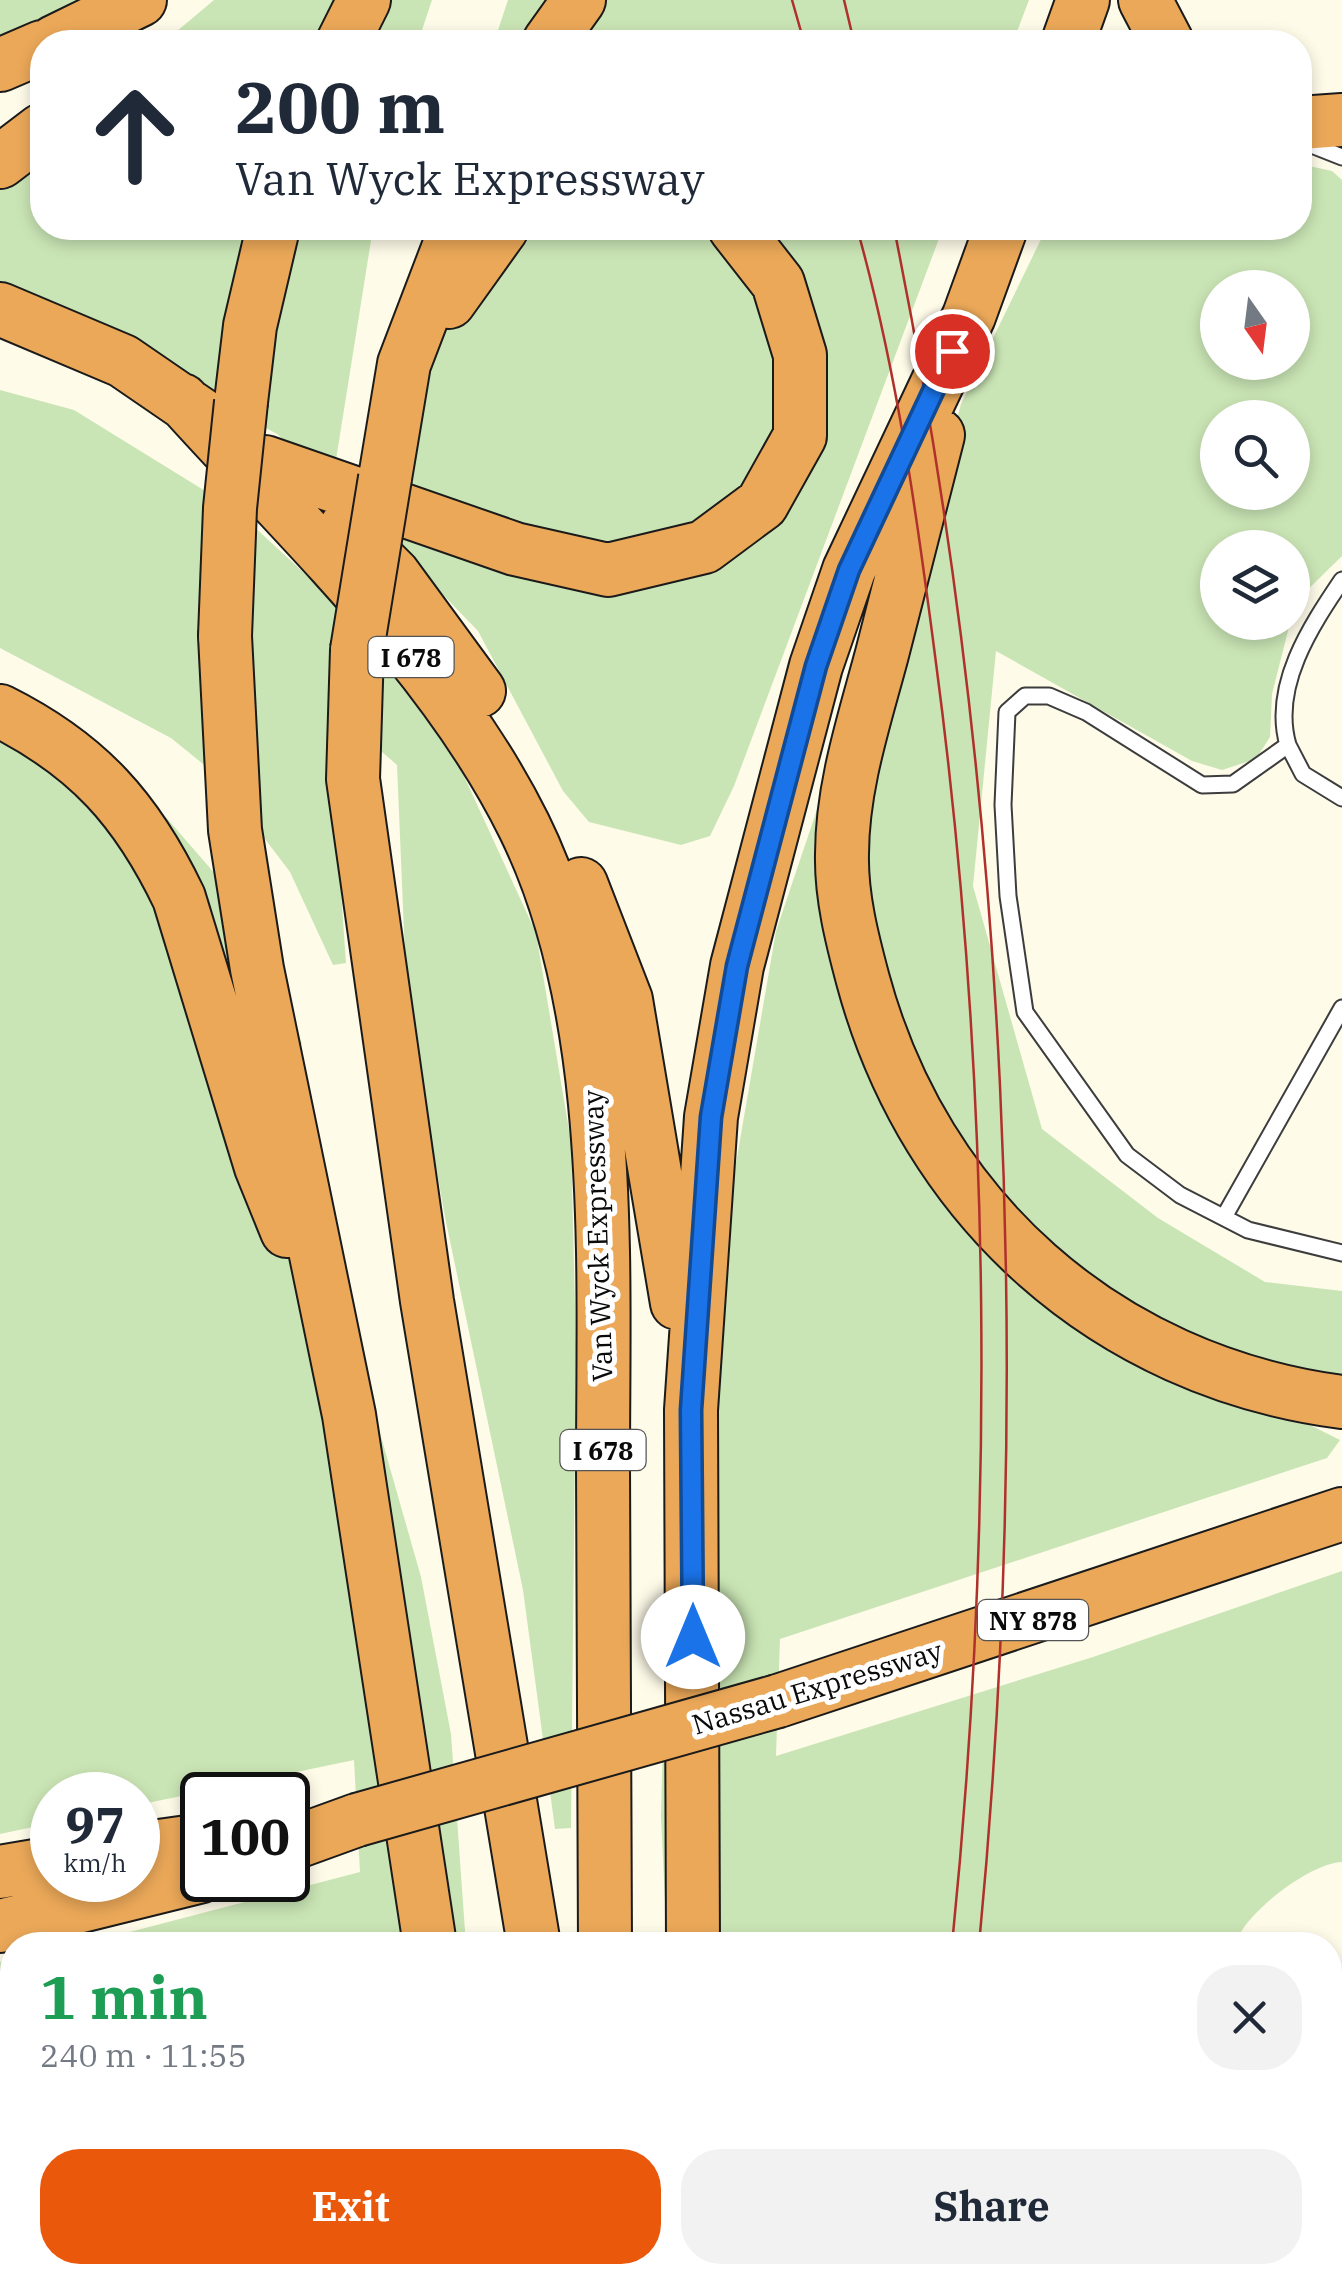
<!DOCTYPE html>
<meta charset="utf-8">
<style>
:root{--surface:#fff;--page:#f2f2f3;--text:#1f2937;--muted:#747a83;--accent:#ea580c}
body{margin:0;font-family:"IBM Plex Serif",serif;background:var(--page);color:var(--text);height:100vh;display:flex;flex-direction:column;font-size:38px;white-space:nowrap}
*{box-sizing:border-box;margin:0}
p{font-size:32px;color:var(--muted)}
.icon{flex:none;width:55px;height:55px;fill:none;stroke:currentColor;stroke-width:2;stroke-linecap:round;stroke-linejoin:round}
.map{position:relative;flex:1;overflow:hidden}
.side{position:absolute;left:0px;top:1932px;width:1342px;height:352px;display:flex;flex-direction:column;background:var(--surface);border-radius:40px 40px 0 0;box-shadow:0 5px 15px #0003}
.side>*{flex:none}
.banner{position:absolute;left:30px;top:30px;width:1282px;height:210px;border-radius:40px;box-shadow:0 5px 15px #0003;background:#fff;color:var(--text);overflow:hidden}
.needle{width:65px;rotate:166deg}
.controls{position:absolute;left:1200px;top:270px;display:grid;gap:20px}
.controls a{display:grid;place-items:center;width:110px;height:110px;border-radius:50%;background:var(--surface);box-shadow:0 5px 15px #0003;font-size:50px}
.speed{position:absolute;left:30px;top:1772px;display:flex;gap:20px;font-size:50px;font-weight:700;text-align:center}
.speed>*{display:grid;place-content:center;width:130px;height:130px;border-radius:50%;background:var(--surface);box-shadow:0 5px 15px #0003;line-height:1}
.speed small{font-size:25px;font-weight:400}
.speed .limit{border:5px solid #111;border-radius:15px;background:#fff;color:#111}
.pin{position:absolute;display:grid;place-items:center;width:85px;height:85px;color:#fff;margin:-42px;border:5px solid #fff;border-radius:50%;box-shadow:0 2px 10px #0007}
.me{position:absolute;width:110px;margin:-55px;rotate:0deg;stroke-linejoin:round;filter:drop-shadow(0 0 8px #0008)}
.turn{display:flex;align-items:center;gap:35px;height:210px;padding:0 40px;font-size:45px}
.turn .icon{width:130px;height:130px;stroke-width:2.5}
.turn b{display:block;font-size:70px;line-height:85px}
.round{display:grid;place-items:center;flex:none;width:105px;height:105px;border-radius:40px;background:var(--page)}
.headline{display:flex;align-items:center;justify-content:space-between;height:170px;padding:0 40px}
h1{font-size:60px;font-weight:700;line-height:75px;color:#1e9e55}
.button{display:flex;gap:20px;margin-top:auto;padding:20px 40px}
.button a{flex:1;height:115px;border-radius:40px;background:var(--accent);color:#fff;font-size:40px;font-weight:700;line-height:115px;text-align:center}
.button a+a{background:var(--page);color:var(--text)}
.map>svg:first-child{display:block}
.green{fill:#cae5b5;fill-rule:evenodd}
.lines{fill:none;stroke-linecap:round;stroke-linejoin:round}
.lane-casing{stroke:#3d3d3d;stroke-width:19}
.primary-casing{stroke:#1b1b1b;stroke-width:49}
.highway-casing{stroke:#1b1b1b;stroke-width:56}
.lane{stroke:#fff;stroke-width:15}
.primary{stroke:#f0d967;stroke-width:45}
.highway{stroke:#eba859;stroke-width:52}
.tram{stroke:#b0312c;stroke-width:2.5}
.highway-bridge-casing{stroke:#1b1b1b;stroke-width:56;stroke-linecap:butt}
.highway-bridge{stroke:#eba859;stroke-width:52}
.route-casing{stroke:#114b97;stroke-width:25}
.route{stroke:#1a73e8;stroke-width:18}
.labels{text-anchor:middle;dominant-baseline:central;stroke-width:10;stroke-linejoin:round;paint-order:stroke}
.shield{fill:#fff;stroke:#545454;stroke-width:2.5}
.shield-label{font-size:25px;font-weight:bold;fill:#0a0a0a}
.street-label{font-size:28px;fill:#0a0a0a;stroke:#fff}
</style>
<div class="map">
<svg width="1342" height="2283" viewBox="0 0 1342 2283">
<rect width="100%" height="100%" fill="#fefbe9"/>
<!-- green -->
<path class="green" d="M0,0H84L0,46Z
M214,0H432L418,42H164Z
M508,0H1029L1013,42H494Z
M42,145V228H373L335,466L403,526L444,228H943L734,786L710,836L681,845L589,822L563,791L478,631L347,495L277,434L38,305L0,297V181Z
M1300,164L1332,171L1342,180V556L1294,603L1293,611L1292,548H1218V622L1290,623L1272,694L1270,737L1256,759L1222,770L1192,761L996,651L973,886L1042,1129L1158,1218L1265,1282L1342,1291V1384L1159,1331L1050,1251L930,1105L884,1009L864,870L876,709L961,404L1046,229L1300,228ZM1218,288H1292V362H1218ZM1218,418H1292V492H1218Z
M0,390L74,410L236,510L380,643L452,750L536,933L571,1142L576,1347L571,1828L555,1829L523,1590L445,1217L407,1003L397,765L328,705L346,963L333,965L290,872L243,810L250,802L171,738L0,648Z
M0,713L20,718L151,800L236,898L278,980L302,1044L289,1049L355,1345L421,1577L451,1734L466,1945H80L360,1872L354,1760L138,1805V1795H52V1823L0,1834Z
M825,786L956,1210L1041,1305L1157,1368L1306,1423L1340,1440L1327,1458L780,1639L776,1756L1093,1657L1342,1571V1862C1310,1863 1243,1914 1235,1945H667L661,1816L665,1657L693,1413L776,931Z
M12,1959V2228L0,2230V1962Z
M1342,2074V2210L1330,2212V2075Z
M149,2272L461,2273V2283H89Z
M675,2273H955L912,2283H675Z"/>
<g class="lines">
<defs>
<path id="lane" d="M1304,142L1342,157
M1342,580C1311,626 1271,686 1288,745L1233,784L1202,785L1086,712L1049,696H1025L1007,712L1003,805L1008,896L1025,1012L1127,1155L1180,1195L1248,1230L1342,1253
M1288,745L1303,774L1342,798
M1224,1217L1342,1008"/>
<path id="primary" d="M1330,2050L1342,2048
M0,2269L12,2266"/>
<path id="highway" d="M1145,0L1167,42
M54,42L140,0
M343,42L364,0
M549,42L579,0
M1068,42L1083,0
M0,65L42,47
M1300,123L1342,120
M0,162L42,130
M449,302L502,228
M0,309L123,361L209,420
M182,400C301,532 445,666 524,826C616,1012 603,1261 603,1465C603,1625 604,1785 605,1945
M241,402L250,326L273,228
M938,435C920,508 901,581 882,654C865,718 842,786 842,854C841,896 852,939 863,980C925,1209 1106,1371 1342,1402
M265,462L515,549L608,570L704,547L762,504L800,436V355L778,283L735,228
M385,478L404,364L456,228
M346,527L394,575L479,691
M225,636L235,830L257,969L349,1415L430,1945
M357,650L353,779L427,1301L534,1945
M0,711C88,755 137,810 179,898L261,1167L287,1231
M581,884L626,1000L677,1303
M778,1701L1342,1514
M288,1845L357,1820
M138,1849L202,1840
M0,1872L52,1863
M0,1926L202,1876
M693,1945L691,1410L711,1117L737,966L816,666L849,570L969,316L1001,228
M1330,2241L1342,2239
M462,2272V2283
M573,2272L574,2283
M693,2283V2272
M1123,2283L1175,2272"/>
</defs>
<!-- lane casing -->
<use href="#lane" class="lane-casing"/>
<!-- primary casing -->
<use href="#primary" class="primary-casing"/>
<!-- highway casing -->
<use href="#highway" class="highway-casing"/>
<!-- lane -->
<use href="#lane" class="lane"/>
<!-- primary -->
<use href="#primary" class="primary"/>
<!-- highway -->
<use href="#highway" class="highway"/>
<!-- tram -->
<path class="tram" d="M792,0L804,42
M844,0L854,42
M857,228C897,370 917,516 936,663C992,1086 995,1520 952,1945
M894,228C1008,791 1034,1373 979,1945
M909,2283L911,2272
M936,2283L938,2272"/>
<defs>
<path id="highway-bridge" d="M225,636L230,508L241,402
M357,650L385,478
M357,1820L778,1701"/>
</defs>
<!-- highway-bridge casing -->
<use href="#highway-bridge" class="highway-bridge-casing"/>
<!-- highway-bridge -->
<use href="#highway-bridge" class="highway-bridge"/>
</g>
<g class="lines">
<defs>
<path id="route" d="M693,1637L691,1410L711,1117L737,966L816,666L849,570L952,351"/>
</defs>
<!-- route casing -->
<use href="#route" class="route-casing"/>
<!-- route -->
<use href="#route" class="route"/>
</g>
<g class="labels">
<!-- shield labels -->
<g class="shield">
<rect x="368.5" y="637" width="85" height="40" rx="8"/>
<rect x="560.5" y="1430" width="85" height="40" rx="8"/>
<rect x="978" y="1600" width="110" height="40" rx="8"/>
</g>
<g class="shield-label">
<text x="411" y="657">I 678</text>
<text x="603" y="1450">I 678</text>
<text x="1033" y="1620">NY 878</text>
</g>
<!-- street labels -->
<g class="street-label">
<text transform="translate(597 1236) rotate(-92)">Van Wyck Expressway</text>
<text transform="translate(817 1687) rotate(-17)">Nassau Expressway</text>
</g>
</g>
</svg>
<div class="controls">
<a><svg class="needle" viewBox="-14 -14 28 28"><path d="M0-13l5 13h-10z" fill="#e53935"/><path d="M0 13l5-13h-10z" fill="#747a83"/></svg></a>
<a><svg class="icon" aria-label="search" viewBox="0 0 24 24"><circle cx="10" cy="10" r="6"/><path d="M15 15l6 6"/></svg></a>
<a><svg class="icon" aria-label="layers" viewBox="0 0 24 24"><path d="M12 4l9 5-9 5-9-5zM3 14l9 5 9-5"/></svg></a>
</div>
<div class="speed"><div>97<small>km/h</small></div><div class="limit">100</div></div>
<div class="pin" style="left:952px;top:351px;background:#d93025"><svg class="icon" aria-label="arrive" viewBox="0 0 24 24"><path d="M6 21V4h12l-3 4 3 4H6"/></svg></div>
<svg class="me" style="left:693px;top:1637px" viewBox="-20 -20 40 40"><circle r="19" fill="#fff"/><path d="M0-13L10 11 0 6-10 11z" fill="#1a73e8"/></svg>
<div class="banner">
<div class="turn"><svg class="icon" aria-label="ahead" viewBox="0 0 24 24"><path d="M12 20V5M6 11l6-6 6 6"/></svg><div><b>200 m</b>Van Wyck Expressway</div></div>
</div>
<section class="side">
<div class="headline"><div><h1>1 min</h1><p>240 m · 11:55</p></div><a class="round"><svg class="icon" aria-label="close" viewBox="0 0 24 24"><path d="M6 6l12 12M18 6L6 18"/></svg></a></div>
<div class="button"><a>Exit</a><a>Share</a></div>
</section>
</div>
